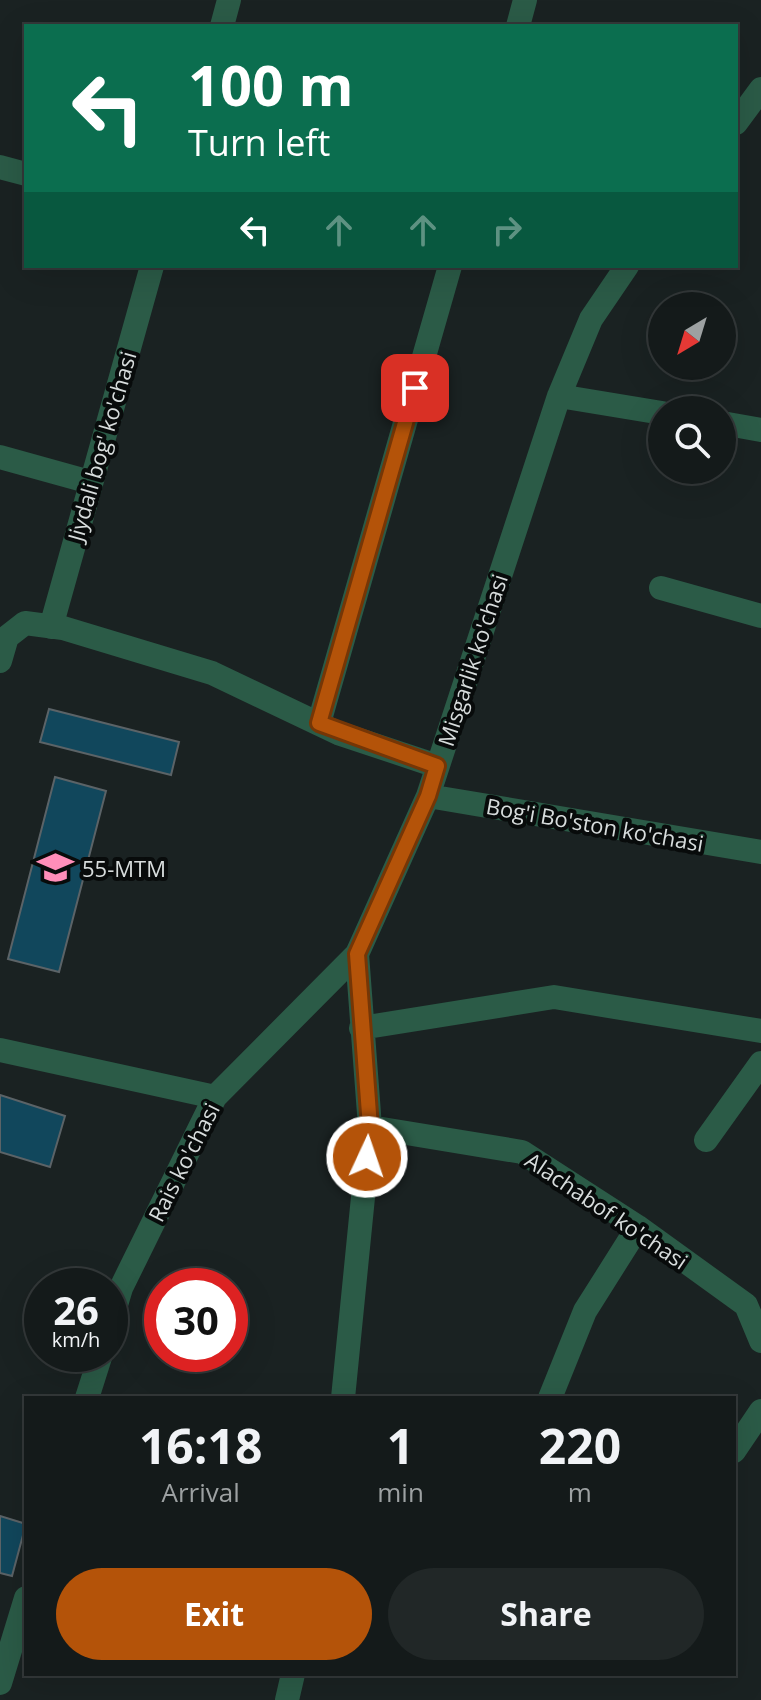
<!DOCTYPE html>
<meta charset="utf-8">
<style>
:root{--surface:#141a1a;--page:#212727;--text:#f1f3f6;--muted:#9da1a2;--line:#333839;--accent:#b45309}
body{margin:0;font-family:"Open Sans",sans-serif;background:var(--page);color:var(--text);height:100vh;display:flex;flex-direction:column;font-size:30px;white-space:nowrap}
*{box-sizing:border-box;margin:0}
p{font-size:26px;color:var(--muted)}
.icon{flex:none;width:44px;height:44px;fill:none;stroke:currentColor;stroke-width:2;stroke-linecap:round;stroke-linejoin:round}
.map{position:relative;flex:1;overflow:hidden}
.details{position:absolute;left:24px;top:1396px;width:712px;height:280px;display:flex;flex-direction:column;background:var(--surface);border-radius:0px;box-shadow:0 8px 32px #0002,0 0 0 2px var(--line)}
.details>*{flex:none}
.hud{position:absolute;left:24px;top:24px;width:714px;height:244px;border-radius:0px;box-shadow:0 8px 32px #0002,0 0 0 2px var(--line);background:#0b6e4f;color:#fff;overflow:hidden}
.needle{width:52px;rotate:218deg}
.controls{position:absolute;left:648px;top:292px;display:grid;gap:16px}
.controls a{display:grid;place-items:center;width:88px;height:88px;border-radius:50%;background:var(--surface);box-shadow:0 8px 32px #0002,0 0 0 2px var(--line);font-size:40px}
.speed{position:absolute;left:24px;top:1268px;display:flex;gap:16px;font-size:40px;font-weight:700;text-align:center}
.speed>*{display:grid;place-content:center;width:104px;height:104px;border-radius:50%;background:var(--surface);box-shadow:0 8px 32px #0002,0 0 0 2px var(--line);line-height:1}
.speed small{font-size:20px;font-weight:400}
.speed .limit{border:12px solid #d22;background:#fff;color:#111}
.pin{position:absolute;display:grid;place-items:center;width:68px;height:68px;color:#fff;margin:-34px;border-radius:16px;box-shadow:0 4px 12px #0006}
.me{position:absolute;width:88px;margin:-44px;rotate:3deg;stroke-linejoin:round;filter:drop-shadow(0 0 6px #0008)}
.turn{display:flex;align-items:center;gap:28px;height:168px;padding:0 32px;font-size:36px}
.turn .icon{width:104px;height:104px;stroke-width:2.5}
.turn b{display:block;font-size:56px;line-height:68px}
.lanes{display:flex;align-items:center;height:76px;padding:0 32px;background:#0003;justify-content:center;gap:40px;direction:ltr}
.lanes .off{opacity:.35}
.eta{display:flex;justify-content:space-evenly;align-items:center;height:136px;text-align:center}
.eta b{font-size:48px;font-weight:700;line-height:56px}
.button{display:flex;gap:16px;margin-top:auto;padding:16px 32px}
.button a{flex:1;height:92px;border-radius:48px;background:var(--accent);color:#fff;font-size:32px;font-weight:700;line-height:92px;text-align:center}
.button a+a{background:var(--page);color:var(--text)}
.map>svg:first-child{display:block}
.building{fill:#11475c;stroke:#5b6367;stroke-width:2}
.lines{fill:none;stroke-linecap:round;stroke-linejoin:round}
.minor{stroke:#2b5b47;stroke-width:24}
.route-casing{stroke:#753606;stroke-width:20}
.route{stroke:#b45309;stroke-width:14}
.labels{text-anchor:middle;dominant-baseline:central;stroke-width:8;stroke-linejoin:round;paint-order:stroke}
.street-label{font-size:22px;fill:#d7dcdc;stroke:#080b0b}
.poi-label{font-size:22px;fill:#d7dcdc;stroke:#080b0b;text-anchor:start}
</style>
<div class="map">
<svg width="761" height="1700" viewBox="0 0 761 1700">
<rect width="100%" height="100%" fill="#1a2222"/>
<!-- building -->
<path class="building" d="M49,709L179,742L171,775L40,742Z
M55,777L106,791L59,972L8,959Z
M0,1095L65,1116L50,1167L0,1152Z
M0,1516L26,1524L12,1576L0,1573Z"/>
<g class="lines">
<!-- minor -->
<path class="minor" d="M222,26L229,0
M518,26L525,0
M736,123L761,89
M0,167L26,174
M559,396L662,413
M722,423L761,430
M0,457L90,482
M661,588L761,616
M51,627L152,266
M0,661L7,637L25,623L63,628L212,673L338,733L437,766
M319,723L450,266
M428,796L761,852
M361,1028L554,997L761,1031
M0,1050L215,1097
M370,1127L522,1152L638,1227L746,1305L761,1341
M706,1140L761,1063
M110,1325L121,1288L215,1097L357,954
M87,1398L101,1354
M343,1398L370,1127L357,954L428,796L559,396L591,319L627,266
M550,1398L585,1311L638,1227
M734,1451L761,1411
M0,1683L26,1598
M287,1700L293,1674"/>
</g>
<g class="lines">
<defs>
<path id="route" d="M367,1157L370,1127L357,954L428,796L437,766L319,723L415,388"/>
</defs>
<!-- route casing -->
<use href="#route" class="route-casing"/>
<!-- route -->
<use href="#route" class="route"/>
</g>
<!-- icons -->
<defs>
<symbol id="school-bare" viewBox="-9 -9 18 18"><path d="M0-5L7-2L0 1L-7-2ZM-4 1L0 2.5L4 1V4Q0 6-4 4Z" fill="#ff8eb9" stroke="#080b0b" stroke-width="2.5" paint-order="stroke"/></symbol>
</defs>
<g fill-rule="evenodd">
<use href="#school-bare" x="30" y="842" width="51" height="51"/>
</g>
<g class="labels">
<!-- street labels -->
<g class="street-label">
<text transform="translate(101 446) rotate(-74)">Jiydali bog' ko'chasi</text>
<text transform="translate(472 660) rotate(-72)">Misgarlik ko'chasi</text>
<text transform="translate(595 824) rotate(10)">Bog'i Bo'ston ko'chasi</text>
<text transform="translate(183 1162) rotate(-63)">Rais ko'chasi</text>
<text transform="translate(607 1210) rotate(34)">Alachabof ko'chasi</text>
</g>
<!-- poi labels -->
<g class="poi-label">
<text x="82" y="868">55-МТМ</text>
</g>
</g>
</svg>
<div class="controls">
<a><svg class="needle" viewBox="-14 -14 28 28"><path d="M0-13l5 13h-10z" fill="#e53935"/><path d="M0 13l5-13h-10z" fill="#9da1a2"/></svg></a>
<a><svg class="icon" aria-label="search" viewBox="0 0 24 24"><circle cx="10" cy="10" r="6"/><path d="M15 15l6 6"/></svg></a>
</div>
<div class="speed"><div>26<small>km/h</small></div><div class="limit">30</div></div>
<div class="pin" style="left:415px;top:388px;background:#d93025"><svg class="icon" aria-label="arrive" viewBox="0 0 24 24"><path d="M6 21V4h12l-3 4 3 4H6"/></svg></div>
<svg class="me" style="left:367px;top:1157px" viewBox="-20 -20 40 40"><circle r="17" fill="#b45309" stroke="#fff" stroke-width="3"/><path d="M0-11L8 9 0 5-8 9z" fill="#fff"/></svg>
<div class="hud">
<div class="turn"><svg class="icon" aria-label="left" viewBox="0 0 24 24"><path d="M17 20v-9H6M10 6l-5 5 5 5"/></svg><div><b>100 m</b>Turn left</div></div>
<div class="lanes"><svg class="icon" aria-label="left" viewBox="0 0 24 24"><path d="M17 20v-9H6M10 6l-5 5 5 5"/></svg><svg class="icon off" aria-label="ahead" viewBox="0 0 24 24"><path d="M12 20V5M6 11l6-6 6 6"/></svg><svg class="icon off" aria-label="ahead" viewBox="0 0 24 24"><path d="M12 20V5M6 11l6-6 6 6"/></svg><svg class="icon off" aria-label="right" viewBox="0 0 24 24"><path d="M7 20v-9h11M14 6l5 5-5 5"/></svg></div>
</div>
<section class="details">
<div class="eta">
<div><b>16:18</b><p>Arrival</p></div>
<div><b>1</b><p>min</p></div>
<div><b>220</b><p>m</p></div>
</div>
<div class="button"><a>Exit</a><a>Share</a></div>
</section>
</div>
